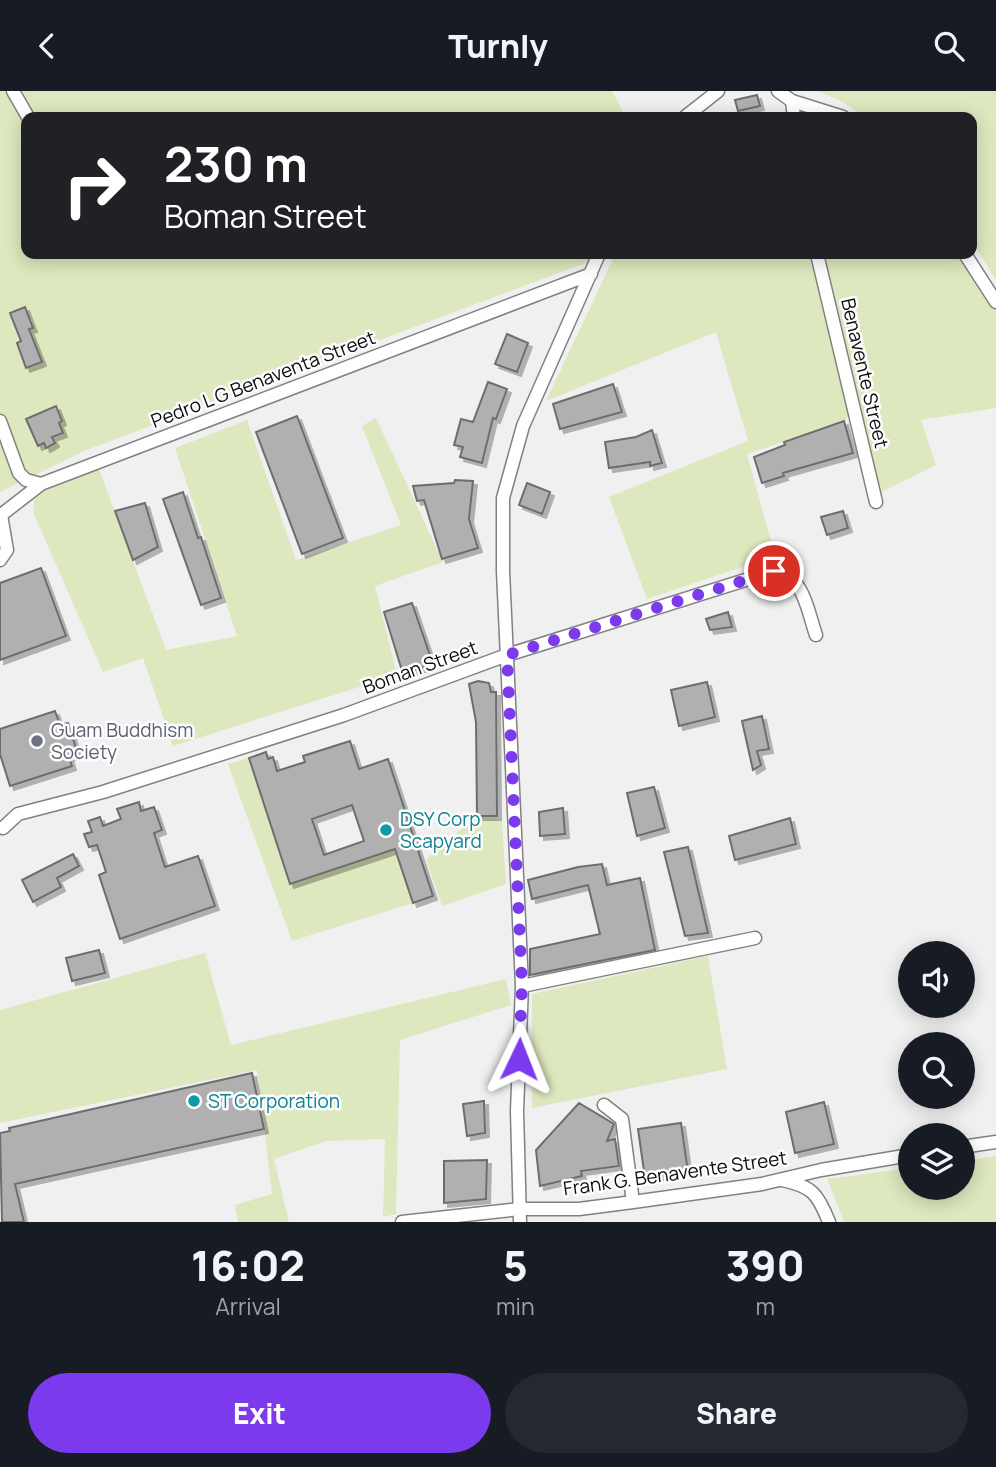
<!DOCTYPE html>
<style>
:root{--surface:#171b24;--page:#242831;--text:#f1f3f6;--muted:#9ea1a6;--accent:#7c3aed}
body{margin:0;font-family:Manrope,sans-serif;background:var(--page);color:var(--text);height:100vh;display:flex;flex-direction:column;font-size:26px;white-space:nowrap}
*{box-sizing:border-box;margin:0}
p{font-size:23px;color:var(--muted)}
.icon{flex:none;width:38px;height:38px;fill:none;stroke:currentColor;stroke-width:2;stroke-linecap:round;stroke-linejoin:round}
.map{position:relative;height:1131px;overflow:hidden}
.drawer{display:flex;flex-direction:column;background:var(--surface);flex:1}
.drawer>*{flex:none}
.banner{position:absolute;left:21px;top:21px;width:956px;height:147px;border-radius:14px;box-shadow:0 4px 18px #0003;background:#202124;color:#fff;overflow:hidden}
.buttons{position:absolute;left:898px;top:850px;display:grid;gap:14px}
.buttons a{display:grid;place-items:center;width:77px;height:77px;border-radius:50%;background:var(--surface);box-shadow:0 4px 18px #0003;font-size:35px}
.pin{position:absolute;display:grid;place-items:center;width:60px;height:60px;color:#fff;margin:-30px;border:4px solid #fff;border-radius:50%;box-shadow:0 2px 7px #0007}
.me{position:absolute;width:77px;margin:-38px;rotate:2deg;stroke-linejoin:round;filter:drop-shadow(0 0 5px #0008)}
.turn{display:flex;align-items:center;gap:24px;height:147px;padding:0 28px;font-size:32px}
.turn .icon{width:91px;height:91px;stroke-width:2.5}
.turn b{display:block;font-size:49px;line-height:60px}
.eta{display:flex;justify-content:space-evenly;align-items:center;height:119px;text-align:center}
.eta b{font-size:42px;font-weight:800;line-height:49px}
.primary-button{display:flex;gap:14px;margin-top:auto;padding:14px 28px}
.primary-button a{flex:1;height:80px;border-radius:42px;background:var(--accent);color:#fff;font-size:28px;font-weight:800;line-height:80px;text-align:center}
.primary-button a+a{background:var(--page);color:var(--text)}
header{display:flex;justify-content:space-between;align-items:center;height:91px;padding:0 28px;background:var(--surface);font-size:32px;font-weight:800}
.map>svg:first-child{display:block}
.green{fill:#dee8be}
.building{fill:#b1b0b0;stroke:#6e6d6d;stroke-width:2;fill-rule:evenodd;filter:url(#shadow)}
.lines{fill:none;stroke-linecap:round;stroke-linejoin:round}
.street-casing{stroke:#818182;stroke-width:15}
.street{stroke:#fff;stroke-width:12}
.route{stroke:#7c3aed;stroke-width:12;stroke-dasharray:0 21.6}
.worship-dot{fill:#6b7280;stroke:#fdfdff;stroke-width:2.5}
.culture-dot{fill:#0f9aa8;stroke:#fdfdff;stroke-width:2.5}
.labels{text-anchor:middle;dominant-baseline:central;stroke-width:5;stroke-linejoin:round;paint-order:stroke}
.street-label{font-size:19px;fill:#0c0c0c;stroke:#fdfdff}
.worship-label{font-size:19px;fill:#5b616d;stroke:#fdfdff;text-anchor:start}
.culture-label{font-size:19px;fill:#0d838f;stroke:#fdfdff;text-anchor:start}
</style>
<header><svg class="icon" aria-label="back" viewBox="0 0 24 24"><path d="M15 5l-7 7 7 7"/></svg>Turnly<svg class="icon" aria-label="search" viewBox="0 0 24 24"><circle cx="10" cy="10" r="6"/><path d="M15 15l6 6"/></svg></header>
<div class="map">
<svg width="996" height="1131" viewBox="0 0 996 1131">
<defs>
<filter id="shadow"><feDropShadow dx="4" dy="4" stdDeviation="0" flood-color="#0004"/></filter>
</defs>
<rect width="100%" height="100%" fill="#f0f0f1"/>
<!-- green -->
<path class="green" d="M0,0H612L626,26H26V163H591L588,171L84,360L0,401Z
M817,0H996V189L971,149V26H866L839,9Z
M629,163H810L851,323L844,330L747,363L775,465L647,508L609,406L748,350L716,241L546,310L613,168Z
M821,163H963L996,211V317L921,329L936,374L879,402Z
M376,327L443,471L375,495L397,584L173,655L143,567L103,581L33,421L35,404L99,378L166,559L237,545L175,357L247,329L296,469L401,434L362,335Z
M249,667L290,792L395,758L413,812L292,850L228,673Z
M477,725L502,729L506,793L442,815L426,768Z
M205,862L231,954L506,888L511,914L400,949L396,1123L383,1126L385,1048L326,1050L274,1068L289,1131H238L235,1114L272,1103L257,979L0,1032V919Z
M708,865L727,978L532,1017V903Z
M996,1065V1131H844L827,1088L910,1077V1097H962L963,1070Z"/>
<!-- building -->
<path class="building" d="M757,4L760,15L738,20L735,9Z
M25,216L33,237L29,238L42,271L26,277L17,252L21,250L10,222Z
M507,243L528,252L517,281L495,273Z
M488,291L507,298L496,328L493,327L482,372L460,366L463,356L454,354L461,328L473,331Z
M613,293L622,321L560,338L553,313Z
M56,315L62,330L59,332L63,342L52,346L55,352L46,357L44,352L38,355L26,328Z
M297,325L343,447L302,463L256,341Z
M844,330L853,362L783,382L784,385L762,392L754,366L785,354L784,351Z
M652,339L662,372L650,375V371L609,377L605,351L636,346Z
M455,389L473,390L469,428L478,457L442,468L424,409L417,410L413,395L454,392Z
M527,392L550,401L542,423L519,414Z
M183,401L198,447L201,446L221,507L201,514L163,408Z
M145,412L158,456L133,469L115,420Z
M843,420L848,437L827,444L821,426Z
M41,477L66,545L0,569V492Z
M412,512L433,573L403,583L384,521Z
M728,521L732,536L710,539L706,528Z
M478,590L489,592L491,601H496L497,725H477L476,631L469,593Z
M707,591L715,626L679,635L671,599Z
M55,620L60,634L68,632L78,663L69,666L72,675L10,695L0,663V638Z
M762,625L769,658L757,660L761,674L753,679L742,630Z
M350,650L359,678L388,668L433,805L413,812L395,758L290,793L249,667L266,661L268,668L273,666L277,680L305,671L303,665ZM352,714L364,750L324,764L312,728Z
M654,696L665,737L637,745L627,702Z
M139,711L141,720L154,716L162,739L154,742L165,776L198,765L215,815L120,848L99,784L106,781L97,754L89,756L84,743L92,741L88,730L100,726L103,735L121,728L117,718Z
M563,717L565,743L540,745L539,721Z
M790,727L796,753L735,769L729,745Z
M688,756L708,842L685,845L664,761Z
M73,763L79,775L57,787L61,796L33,811L22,789Z
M602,773L607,794L640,787L655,859L530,884V858L600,843L588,794L532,808L528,789L578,776Z
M99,859L105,882L72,890L66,867Z
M252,982L264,1038L15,1093L24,1131H2L0,1042L10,1040L9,1037Z
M484,1010L485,1042L467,1045L463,1013Z
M824,1011L834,1053L795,1062L786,1021Z
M579,1012L614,1033L607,1050L615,1048L619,1075L581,1080L582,1085L540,1095L536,1059Z
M681,1032L688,1081L645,1087L638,1038Z
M487,1069L486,1108L444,1112V1070Z"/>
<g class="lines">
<defs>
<path id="street" d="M13,0L28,26
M778,0L792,10L843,26
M792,10L794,26
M685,26L718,0
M817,163L876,411
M965,163L996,211
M0,330L19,382L26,389L41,393
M0,469L7,459L1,424L41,393L591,183
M3,737L18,723L103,701L344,624L507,564L774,480C804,485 807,518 816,544
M522,895L755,847
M604,1014L622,1028L633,1111
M962,1056L996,1051
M782,1089C812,1095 818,1103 829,1131
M402,1131L520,1118H579L633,1111L762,1093L821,1079L910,1064
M520,1131L517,1020L522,895L503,480V407L523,335L599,163"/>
</defs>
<!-- street casing -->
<use href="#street" class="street-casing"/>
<!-- street -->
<use href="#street" class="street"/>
</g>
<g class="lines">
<!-- route -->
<path class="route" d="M519,968L522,895L507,564L774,480"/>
</g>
<!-- markers -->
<circle class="worship-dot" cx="37" cy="650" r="7"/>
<g class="culture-dot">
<circle cx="386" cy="739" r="7"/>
<circle cx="194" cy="1010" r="7"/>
</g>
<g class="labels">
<!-- street labels -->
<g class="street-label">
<text transform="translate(865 282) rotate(77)">Benavente Street</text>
<text transform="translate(263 288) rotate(-21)">Pedro L G Benaventa Street</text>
<text transform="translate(420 576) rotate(-20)">Boman Street</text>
<text transform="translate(675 1082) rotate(-8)">Frank G. Benavente Street</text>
</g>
<!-- worship labels -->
<g class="worship-label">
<text x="51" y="639">Guam Buddhism<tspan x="51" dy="22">Society</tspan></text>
</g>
<!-- culture labels -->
<g class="culture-label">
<text x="400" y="728">DSY Corp<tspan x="400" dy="22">Scapyard</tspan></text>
<text x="208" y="1010">ST Corporation</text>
</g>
</g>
</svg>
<div class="buttons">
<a><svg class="icon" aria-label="sound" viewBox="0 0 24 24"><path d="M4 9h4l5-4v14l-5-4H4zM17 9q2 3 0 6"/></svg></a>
<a><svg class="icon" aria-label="search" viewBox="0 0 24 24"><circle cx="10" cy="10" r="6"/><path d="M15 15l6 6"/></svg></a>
<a><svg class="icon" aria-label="layers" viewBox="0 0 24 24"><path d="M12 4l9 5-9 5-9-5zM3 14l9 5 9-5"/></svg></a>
</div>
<div class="pin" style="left:774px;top:480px;background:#d93025"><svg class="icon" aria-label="arrive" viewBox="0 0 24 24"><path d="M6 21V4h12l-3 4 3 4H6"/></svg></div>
<svg class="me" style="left:519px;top:968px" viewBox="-20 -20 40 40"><path d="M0-17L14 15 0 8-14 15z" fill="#7c3aed" stroke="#fff" stroke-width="4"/></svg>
<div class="banner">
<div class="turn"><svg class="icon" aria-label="right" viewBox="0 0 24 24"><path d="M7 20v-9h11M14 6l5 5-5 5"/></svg><div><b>230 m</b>Boman Street</div></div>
</div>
</div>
<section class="drawer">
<div class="eta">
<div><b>16:02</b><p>Arrival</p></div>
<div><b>5</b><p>min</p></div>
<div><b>390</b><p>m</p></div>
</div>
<div class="primary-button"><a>Exit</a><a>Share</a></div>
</section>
